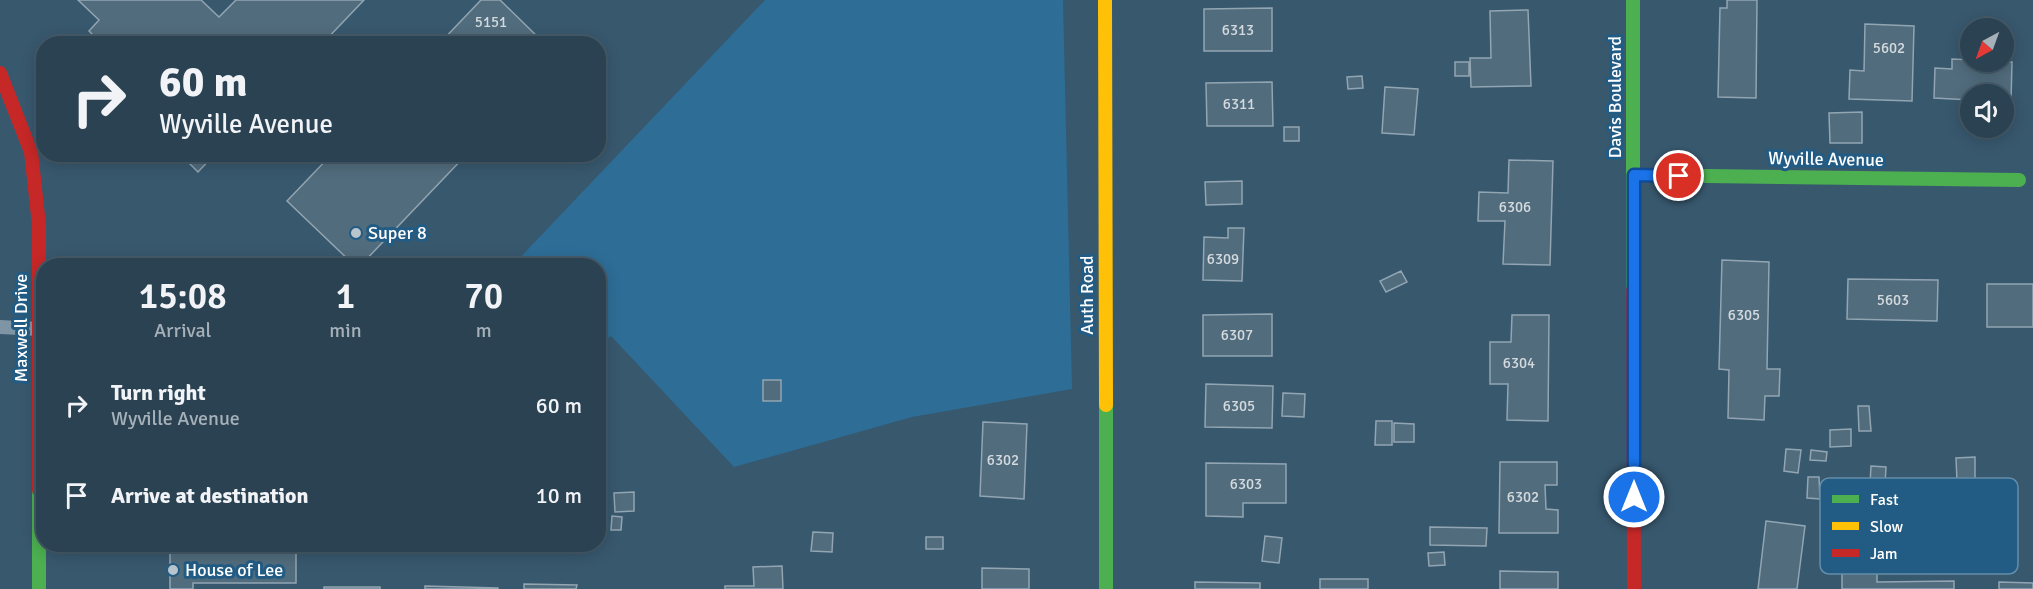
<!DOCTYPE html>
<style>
:root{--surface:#2a4252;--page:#324959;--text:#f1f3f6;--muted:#a5b0b8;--line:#465b69}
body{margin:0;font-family:Signika,sans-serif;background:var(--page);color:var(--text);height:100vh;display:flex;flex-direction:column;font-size:22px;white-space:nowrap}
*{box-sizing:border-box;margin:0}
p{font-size:20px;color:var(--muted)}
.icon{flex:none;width:33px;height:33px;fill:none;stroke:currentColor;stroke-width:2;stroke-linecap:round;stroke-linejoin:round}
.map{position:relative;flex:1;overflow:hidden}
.side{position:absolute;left:36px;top:258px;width:570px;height:294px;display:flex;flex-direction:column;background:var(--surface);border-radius:24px;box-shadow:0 3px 15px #0003,0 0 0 2px var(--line)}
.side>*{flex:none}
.guide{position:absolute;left:36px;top:36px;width:570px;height:126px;border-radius:24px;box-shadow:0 3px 15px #0003,0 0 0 2px var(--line);background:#2a4252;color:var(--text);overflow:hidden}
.needle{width:39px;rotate:221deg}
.controls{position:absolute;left:1960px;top:18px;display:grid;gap:12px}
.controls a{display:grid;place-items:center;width:54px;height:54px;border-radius:50%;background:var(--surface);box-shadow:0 3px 15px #0003,0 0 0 2px var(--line);font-size:30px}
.pin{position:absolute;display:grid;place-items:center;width:51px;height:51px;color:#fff;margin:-26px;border:3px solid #fff;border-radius:50%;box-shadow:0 2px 6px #0007}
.me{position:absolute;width:66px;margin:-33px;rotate:0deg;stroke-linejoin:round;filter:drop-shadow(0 0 4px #0008)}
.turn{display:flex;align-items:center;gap:21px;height:126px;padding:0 24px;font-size:27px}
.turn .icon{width:78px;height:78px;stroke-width:2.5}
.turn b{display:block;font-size:42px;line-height:51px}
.eta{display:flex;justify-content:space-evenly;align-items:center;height:102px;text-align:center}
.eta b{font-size:36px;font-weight:600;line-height:42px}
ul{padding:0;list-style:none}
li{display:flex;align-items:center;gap:18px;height:90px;padding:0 24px}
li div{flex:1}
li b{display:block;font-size:22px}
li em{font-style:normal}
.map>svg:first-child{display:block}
.green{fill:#2e6d96}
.building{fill:#516c7d;stroke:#92a5b2;stroke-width:1.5}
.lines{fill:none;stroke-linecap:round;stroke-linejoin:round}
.lane{stroke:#7f94a4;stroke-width:14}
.fast{stroke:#4caf50;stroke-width:14}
.slow{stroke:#ffc107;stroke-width:14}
.jam{stroke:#c62828;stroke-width:14}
.route-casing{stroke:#114b97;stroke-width:15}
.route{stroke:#1a73e8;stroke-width:10}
.poi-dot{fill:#b9c5cc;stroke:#225c84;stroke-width:2}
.labels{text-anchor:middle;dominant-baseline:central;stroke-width:6;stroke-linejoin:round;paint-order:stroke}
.number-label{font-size:15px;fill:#d4dade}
.street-label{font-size:18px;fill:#fff;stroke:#225c84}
.poi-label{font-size:18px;fill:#fff;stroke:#225c84;text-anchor:start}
.key{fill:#225c84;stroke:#648da9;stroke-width:1.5}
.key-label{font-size:16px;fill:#fff}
</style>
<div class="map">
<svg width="2033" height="589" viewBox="0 0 2033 589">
<rect width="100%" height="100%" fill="#38586e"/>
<!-- green -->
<path class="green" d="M765,0H1063L1072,389L912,417L734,467L611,336L599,345L598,266H512Z"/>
<!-- building -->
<path class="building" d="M78,0H201L219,17L236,0H364L322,44H102L89,31L99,20Z
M481,0H500L545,44H439Z
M1727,0H1757L1756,98L1718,97L1720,8H1727Z
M1272,8V51H1204V9Z
M1528,10L1531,86L1471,87L1470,58H1491L1490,11Z
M1865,24L1914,26L1912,101L1849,99L1850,70L1864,71Z
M1952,59L2012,62L2011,101H2004V94H1971V100L1934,98L1935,68L1952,69Z
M1455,62H1469V76H1455Z
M1362,76L1363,88L1348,89L1347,77Z
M1272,82L1273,126H1207L1206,83Z
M1385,87L1418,89L1414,135L1382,133Z
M1862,112V143H1830L1829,113Z
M1284,127H1299V141H1284Z
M180,154H215L198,172Z
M332,154H467L360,266H355L287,201Z
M1509,160L1553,161L1550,265L1503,264L1505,221H1478L1479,192L1508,193Z
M1242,181V204L1206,205L1205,182Z
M1228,228H1244L1242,281L1203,280L1204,237L1228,238Z
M1722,260L1769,262L1767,369H1780L1779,396H1765L1764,420L1728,418L1729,370L1719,369Z
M1401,271L1407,282L1386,292L1380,281Z
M1848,279L1938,280L1937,321L1847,319Z
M1987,284H2033V327H1987Z
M1272,314V356H1203V315Z
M1512,315H1549L1548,421L1507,420L1508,384H1490V342H1511Z
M763,380H781V401H763Z
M1206,384L1273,386L1272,428L1205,427Z
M1283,393L1305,394L1304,417L1282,416Z
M1858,406H1869L1871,431H1859Z
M1376,421H1392V445H1375Z
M983,422L1027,424L1024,499L980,496Z
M1394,423L1414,424V442H1394Z
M1851,429V446L1830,447V430Z
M1786,449L1801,450L1798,473L1784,471Z
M1811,450L1827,452L1826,461L1810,460Z
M1975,457V481H1957L1956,458Z
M1500,462H1557V485H1545L1546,509L1558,510V533H1499Z
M1206,463L1286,464V503H1243V517L1206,516Z
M1871,466L1886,467L1885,485L1870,484Z
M1808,477H1819L1820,499L1807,498Z
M634,492V511L615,512L614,493Z
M612,516L622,517L621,530H611Z
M1766,521L1805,526L1797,589H1758Z
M1430,527L1487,528L1486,546L1430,545Z
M813,532L833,533L832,552L811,551Z
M1265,536L1282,538L1279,563L1262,561Z
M926,537H943V549H926Z
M170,544H296V583H193V589H170Z
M521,544H543V549H521Z
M1444,552L1445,565L1429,566L1428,553Z
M782,566L783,589H725V586H754L753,567Z
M982,568L1029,569V589H982Z
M1842,570H1877V582L1954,581V589H1842Z
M1500,571L1558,572V589H1500Z
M1320,579H1368V589H1320Z
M1195,582L1260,583V589H1195Z
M1999,582L2033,583V589H1999Z
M524,584L577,585L576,589H524Z
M425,586L498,588V589H425Z
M324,587H380V589H324Z"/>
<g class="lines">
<!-- lane -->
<path class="lane" d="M0,327L39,329"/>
<!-- fast -->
<path class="fast" d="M1633,0V290
M1633,175L2019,180
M1106,405V589
M39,490V589"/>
<!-- slow -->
<path class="slow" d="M1105,0L1106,405"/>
<!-- jam -->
<path class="jam" d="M0,73L31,152L39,225V490
M1633,290L1634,589"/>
</g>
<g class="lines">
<defs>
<path id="route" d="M1634,497V175L1679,176"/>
</defs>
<!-- route casing -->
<use href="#route" class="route-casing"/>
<!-- route -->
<use href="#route" class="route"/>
</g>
<!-- markers -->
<g class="poi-dot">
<circle cx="356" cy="233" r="6"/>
<circle cx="173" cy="570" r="6"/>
</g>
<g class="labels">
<!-- number labels -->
<g class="number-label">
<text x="491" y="22">5151</text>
<text x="1238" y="30">6313</text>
<text x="1889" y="48">5602</text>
<text x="1239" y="104">6311</text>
<text x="1515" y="207">6306</text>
<text x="1223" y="259">6309</text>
<text x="1893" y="300">5603</text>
<text x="1744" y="315">6305</text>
<text x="1237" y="335">6307</text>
<text x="1519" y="363">6304</text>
<text x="1239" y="406">6305</text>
<text x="1003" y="460">6302</text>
<text x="1246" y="484">6303</text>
<text x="1523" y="497">6302</text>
</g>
<!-- street labels -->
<g class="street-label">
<text transform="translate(1615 97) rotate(-90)">Davis Boulevard</text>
<text transform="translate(1826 159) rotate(1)">Wyville Avenue</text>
<text transform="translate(1087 295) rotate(-90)">Auth Road</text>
<text transform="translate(21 328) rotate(-90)">Maxwell Drive</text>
</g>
<!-- poi labels -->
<g class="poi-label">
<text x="368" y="233">Super 8</text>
<text x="185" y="570">House of Lee</text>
</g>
</g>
<!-- legend -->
<rect x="1820" y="478" width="198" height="96" rx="9" class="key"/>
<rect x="1832" y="495" width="27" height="8" fill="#4caf50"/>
<rect x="1832" y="522" width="27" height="8" fill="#ffc107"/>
<rect x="1832" y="549" width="27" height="8" fill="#c62828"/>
<g class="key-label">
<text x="1870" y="505">Fast</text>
<text x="1870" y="532">Slow</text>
<text x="1870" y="559">Jam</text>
</g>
</svg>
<div class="controls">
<a><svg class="needle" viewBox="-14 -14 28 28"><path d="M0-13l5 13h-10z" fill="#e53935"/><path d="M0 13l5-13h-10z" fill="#a5b0b8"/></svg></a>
<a><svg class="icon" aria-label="sound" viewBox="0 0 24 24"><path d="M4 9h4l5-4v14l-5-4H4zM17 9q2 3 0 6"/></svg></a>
</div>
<div class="pin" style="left:1679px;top:176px;background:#d93025"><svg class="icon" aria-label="arrive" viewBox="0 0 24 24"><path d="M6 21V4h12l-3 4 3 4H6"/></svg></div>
<svg class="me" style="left:1634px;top:497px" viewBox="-20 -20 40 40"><circle r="17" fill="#1a73e8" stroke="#fff" stroke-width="3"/><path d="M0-11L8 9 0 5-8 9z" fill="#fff"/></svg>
<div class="guide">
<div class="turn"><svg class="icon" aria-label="right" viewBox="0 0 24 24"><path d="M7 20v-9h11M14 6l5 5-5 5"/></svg><div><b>60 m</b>Wyville Avenue</div></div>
</div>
<section class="side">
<div class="eta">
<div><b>15:08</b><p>Arrival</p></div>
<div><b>1</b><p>min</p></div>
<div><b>70</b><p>m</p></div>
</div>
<ul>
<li><svg class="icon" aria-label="right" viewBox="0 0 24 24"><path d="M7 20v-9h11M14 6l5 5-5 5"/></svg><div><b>Turn right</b><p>Wyville Avenue</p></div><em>60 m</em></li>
<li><svg class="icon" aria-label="arrive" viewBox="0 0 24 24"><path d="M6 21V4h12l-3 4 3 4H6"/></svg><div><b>Arrive at destination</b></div><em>10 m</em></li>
</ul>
</section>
</div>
